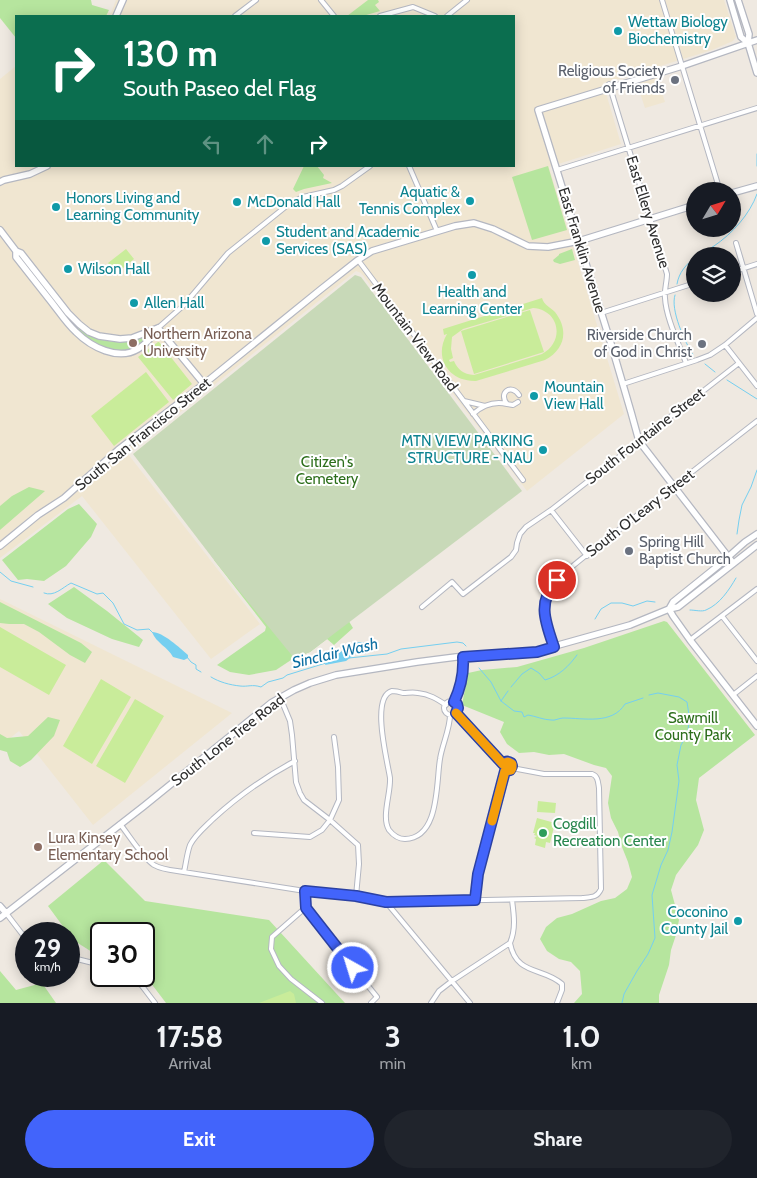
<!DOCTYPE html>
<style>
:root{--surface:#171b24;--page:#20242c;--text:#f1f3f6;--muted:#9ea1a6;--accent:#4264fb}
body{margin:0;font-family:Cabin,sans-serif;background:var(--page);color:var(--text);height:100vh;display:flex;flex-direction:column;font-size:19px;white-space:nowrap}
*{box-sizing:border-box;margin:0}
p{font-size:16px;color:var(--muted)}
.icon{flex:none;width:28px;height:28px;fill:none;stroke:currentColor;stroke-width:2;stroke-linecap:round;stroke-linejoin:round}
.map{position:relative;height:1003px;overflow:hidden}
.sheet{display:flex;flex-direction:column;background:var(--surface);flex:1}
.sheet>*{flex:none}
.banner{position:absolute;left:15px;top:15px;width:500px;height:152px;border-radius:0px;box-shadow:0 2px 12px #0003;background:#0b6e4f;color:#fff;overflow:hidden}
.needle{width:32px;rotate:52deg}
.controls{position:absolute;left:686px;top:182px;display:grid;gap:10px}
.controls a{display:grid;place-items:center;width:55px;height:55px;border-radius:50%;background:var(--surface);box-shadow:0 2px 12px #0003;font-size:25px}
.speed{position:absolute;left:15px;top:922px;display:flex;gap:10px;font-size:25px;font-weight:700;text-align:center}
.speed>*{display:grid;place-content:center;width:65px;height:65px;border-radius:50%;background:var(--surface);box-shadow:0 2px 12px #0003;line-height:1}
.speed small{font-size:12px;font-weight:400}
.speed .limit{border:2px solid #111;border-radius:8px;background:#fff;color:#111}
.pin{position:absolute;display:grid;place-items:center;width:42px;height:42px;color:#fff;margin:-21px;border:2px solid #fff;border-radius:50%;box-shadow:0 1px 5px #0007}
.me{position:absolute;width:55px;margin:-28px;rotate:321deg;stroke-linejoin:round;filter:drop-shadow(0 0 4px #0008)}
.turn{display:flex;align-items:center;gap:18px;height:105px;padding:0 25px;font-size:22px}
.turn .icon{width:65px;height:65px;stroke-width:2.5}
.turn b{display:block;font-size:35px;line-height:42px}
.lanes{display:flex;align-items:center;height:48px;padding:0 25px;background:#0003;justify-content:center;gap:25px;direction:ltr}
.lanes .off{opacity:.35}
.eta{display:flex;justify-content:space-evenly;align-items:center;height:85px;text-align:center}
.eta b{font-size:30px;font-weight:700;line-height:35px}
.cta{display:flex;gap:10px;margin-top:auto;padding:10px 25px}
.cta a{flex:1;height:58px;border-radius:30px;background:var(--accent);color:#fff;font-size:20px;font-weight:700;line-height:58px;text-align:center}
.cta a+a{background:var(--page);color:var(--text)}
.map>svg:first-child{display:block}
.education{fill:#f0e6d1}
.green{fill:#b6e59e}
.cemetery{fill:#c8d9b8}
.pitch{fill:#c9ec9a;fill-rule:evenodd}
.water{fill:#75cff0}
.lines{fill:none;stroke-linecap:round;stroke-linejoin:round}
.stream{stroke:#75cff0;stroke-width:1}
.street-casing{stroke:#b4b7c1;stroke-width:6}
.secondary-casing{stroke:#b4b7c1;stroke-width:8}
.street{stroke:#fff;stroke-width:4}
.secondary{stroke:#fff;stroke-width:5.5}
.route-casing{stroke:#2b41a3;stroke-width:12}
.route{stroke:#4264fb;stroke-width:9}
.slow{stroke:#f59e0b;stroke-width:9}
.culture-dot{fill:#0f9aa8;stroke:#fff;stroke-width:2}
.worship-dot{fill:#6b7280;stroke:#fff;stroke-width:2}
.education-dot{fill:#8d6e63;stroke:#fff;stroke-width:2}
.leisure-dot{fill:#2e9e5b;stroke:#fff;stroke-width:2}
.labels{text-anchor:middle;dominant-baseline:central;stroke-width:4;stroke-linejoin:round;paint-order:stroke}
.culture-label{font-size:15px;fill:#0d838f;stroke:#fff;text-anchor:start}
.worship-label{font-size:15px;fill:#5b616d;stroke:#fff;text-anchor:end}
.street-label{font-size:15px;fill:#2e2e2e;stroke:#fff}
.education-label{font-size:15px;fill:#785e54;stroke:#fff;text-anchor:start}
.park-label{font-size:15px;fill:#2c6e1b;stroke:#fff}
.leisure-label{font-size:15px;fill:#27864d;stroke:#fff;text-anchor:start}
.water-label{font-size:16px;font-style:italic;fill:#0d6fa3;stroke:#fff}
</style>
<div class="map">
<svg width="757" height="1003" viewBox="0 0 757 1003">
<rect width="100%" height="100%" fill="#efe9e1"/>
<!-- education -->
<path class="education" d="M116,0H724L736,37L733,41L712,50L654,68L665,102L645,108L634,75L603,83L621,144L549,167L624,414L527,491L361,273L356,271L128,454L260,624L211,659L82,496L0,558V79L16,66V166H514V16H78L90,6L111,13Z
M0,599L232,713L93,825L19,731L0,746Z"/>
<!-- green -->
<path class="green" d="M0,0H91L92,5L109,10L106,16H16V38L0,18Z
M368,0H378L379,2L375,5L380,11L363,16H347Z
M304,166H317L324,175L323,178L332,183L304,189L296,192L293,189Z
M548,166L567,230L532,240L512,177Z
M572,249L575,260L560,264L554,262L553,260L559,255V254Z
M79,328C100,344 121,345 146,336L147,338C142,342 137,347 131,349C112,356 91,342 77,330Z
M29,487L45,491L0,530V506L12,496Z
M79,504L97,524L91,537L66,566L44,581L27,579L18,580L2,560L68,509Z
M240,541L341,608L353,628L334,645L327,639L310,652L294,658L276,670L249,675L230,672L217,665L265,631L266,627L214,560Z
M74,587L107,611L143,640L139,647L112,639L67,618L48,604Z
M0,602L81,643L92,652L85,663L70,655L39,632L24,624H9L0,623Z
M664,621L667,622L755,735L699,778L696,800L704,830L698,845L676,875L671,890L679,920L676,935L671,950L669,965L659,995V1003H574L582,994L580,971L571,962L559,959L547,951L540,939L546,927L557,918L572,914L601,901L615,898L627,889L632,877L628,862L622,847L618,832L611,818L608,803L612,776L606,768L594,765L564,754L549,755L534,752L519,753L507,744L500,732L504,722L462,705L468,673L482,670L517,667L584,648Z
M48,717L60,720L54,736L31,760L20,767L10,761L7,752L0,750V734L7,738L28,736Z
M104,860L145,901L269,920L345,1003H166L144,974V934H101V958L100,957L73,940L48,906Z
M0,971L16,990L42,983L56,1003H0Z"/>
<!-- cemetery -->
<path class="cemetery" d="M355,275L361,277L522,491L310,652L294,658L214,560L133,454Z"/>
<!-- pitch -->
<path class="pitch" d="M126,249L134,259L117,273L108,263Z
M542,298C544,305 550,307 555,312C569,330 565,349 545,360L476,381C449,382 433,358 447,334L444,335L443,329ZM533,308C560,310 565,342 542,354L474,375C463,374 458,370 454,361L450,362L449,360L453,358L451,349L452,337L463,329Z
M530,310L544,352L474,374L461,331Z
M158,342H159L192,384L173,400L138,357Z
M146,372L169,402L114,446L91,416Z
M0,627L66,665L49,695L0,667Z
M101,679L131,697L92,764L63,746Z
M135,699L164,716L125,783L96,766Z
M538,801L556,803L555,813L537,812Z
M537,818L555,823L550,843L546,842L545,848L535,845L536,839L534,838L537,836L534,835L535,833H533Z
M290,991L294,994L296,1003H259Z"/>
<!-- water -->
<path class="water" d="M152,632C163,632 180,648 188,655V658L184,660L173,657C168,647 156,643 152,632Z
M355,642L372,643L373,648L365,654H355L346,661L325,665L326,662Z"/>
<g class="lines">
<!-- stream -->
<path class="stream" d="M757,154V166
M696,256C702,252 708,250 714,246C732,234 750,214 757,194
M677,284C679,272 686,265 695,257
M675,295C670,310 685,342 693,355
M705,364L715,372
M727,380L757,399
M737,534L739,520L742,505L751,487L757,470
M0,572L11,581L33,587
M44,593C54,597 62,588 71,583L97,594L103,593L113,603L124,624L137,630L149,629L153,633
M690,610C695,610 702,612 706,610C720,604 729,590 736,578
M595,619L601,609L611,603H622L633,606L647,601L655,602
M187,657L191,662L196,665V669L201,672
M349,658L387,654L401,649L457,642L463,643L466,646
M479,668L491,682L501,701L514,711L522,712L524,717L528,715C535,716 544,720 551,720C555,721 559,718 563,718C584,718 612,725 625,704L643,698
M211,677C219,682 230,685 240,686C248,687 252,684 261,687L268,682L283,678L287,675L326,663
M511,687L522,674L531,668L539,673L545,680C559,676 569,666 577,655
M501,701L508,691
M622,1003L624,994L637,971L648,954L655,938L652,895L661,865L668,850L672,832L679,781L677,765L681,745L688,733L689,715L687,702L679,697L658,693L649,695"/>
<defs>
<path id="street" d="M321,0L334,16
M662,0L720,191
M235,16L256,0
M380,16L413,7L435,16
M447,16L467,0
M609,84L667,274C667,282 664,290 665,298C666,318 679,344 686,363
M409,166L437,231
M557,170L757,108
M736,243L757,314
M358,260L523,480
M732,272L757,264
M601,313L695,283
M158,328L184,305L228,253L289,204L303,197L334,190L342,186L370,166
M725,345L757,386
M623,384L697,360L710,355L725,345L757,318
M464,401L485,406
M518,402L513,405L507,404C498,393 511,383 519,395
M473,414C483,405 494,401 507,404
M551,510L587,556
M422,607L452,582L463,594L511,557L516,550L517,543L520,534L526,527L551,510L739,363
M722,616L757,661
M690,640L757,589
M554,647C549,631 540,612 547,595C553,578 595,549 611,536C659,498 708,459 757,421
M733,695L757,676
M280,697L290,721L292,735L296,782L300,793L304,800L330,820L358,845L359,864L356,896
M444 708a7 7 0 1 1 14 0a7 7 0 1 1-14 0Z
M454,702C461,687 464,674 463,657
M446,705C437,699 429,694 418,693C413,692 408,693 403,693C400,692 396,691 392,691C370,697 388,763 390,778C391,793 381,817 389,830C393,835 398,839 405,839C440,838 436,782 440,759C442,745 450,729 450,715
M456,713L503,764
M502 766a5 5 0 1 1 10 0a5 5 0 1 1-10 0Z
M120,824C129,835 142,857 154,865C161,869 169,870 177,871L305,891L356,896L386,902L582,898C591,897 597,898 601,889L599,788C598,782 598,776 592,774H544L512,768
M254,833L310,837L322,830L330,820L339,800L338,767L334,737
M184,872C186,863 187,853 190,845C195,835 205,827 213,819C238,796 265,777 295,761
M305,891V908L377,997L371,1003
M475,900L478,874L505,771
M386,902L470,1003
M305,908L272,937L271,949L279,966L291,979L322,1003
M6,913L26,939
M510,943C516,976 544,967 562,984V990L557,1003
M69,957L101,965
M130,976L142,986L155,1003
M431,1003L439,991L452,981L510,943C516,929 514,915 512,900"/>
<path id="secondary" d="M730,0L741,37L748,43
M738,0L749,34L748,43L757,73
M116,16L123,0
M0,182L4,180L30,174L47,166
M732,193L757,186
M0,230L16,251L21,253L68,313L79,324L89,332L99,336L120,339L132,338L158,328
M16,251V257C27,271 38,285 49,299C58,310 66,323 76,332C91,347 118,361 138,349C146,344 152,337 157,330
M158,328L204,384
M0,546L38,515L64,498L118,450L204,384L320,290L358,260L372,251L455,226L474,223L493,229L528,246L548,247L579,241L695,205
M733,563L639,441L631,412L612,347L538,110L682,66L757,40
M669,609L673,616L690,640L757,726
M669,609L673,602L719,565L745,542L757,534
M0,906L6,913
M0,918L144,806L271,703L294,690L310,683L336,675L417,662L456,657L537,651L630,625L669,609L678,607L757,545"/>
</defs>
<!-- street casing -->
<use href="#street" class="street-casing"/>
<!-- secondary casing -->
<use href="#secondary" class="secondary-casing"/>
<!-- street -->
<use href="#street" class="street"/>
<!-- secondary -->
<use href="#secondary" class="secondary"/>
</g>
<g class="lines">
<defs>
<path id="route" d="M353,968L306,908L305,891L356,896L386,902L475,900L478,874L505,771L510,770L512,766L511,763C508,761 506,761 503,764L456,713L458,708L457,704L454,702C461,687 464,674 463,657L537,652L554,647C545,621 537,602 557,580"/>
</defs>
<!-- route casing -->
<use href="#route" class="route-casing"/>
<!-- route -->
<use href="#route" class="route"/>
<!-- slow -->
<path class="slow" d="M456,713L503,764L508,762L512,764V768L511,770L505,771L492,821"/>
</g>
<!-- markers -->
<g class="culture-dot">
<circle cx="618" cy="31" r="5"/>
<circle cx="470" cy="201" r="5"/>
<circle cx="237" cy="202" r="5"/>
<circle cx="56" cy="207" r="5"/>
<circle cx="266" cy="241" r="5"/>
<circle cx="68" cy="269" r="5"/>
<circle cx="472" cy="275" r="5"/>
<circle cx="134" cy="303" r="5"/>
<circle cx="534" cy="396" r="5"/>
<circle cx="543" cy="450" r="5"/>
<circle cx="738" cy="921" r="5"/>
</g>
<g class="worship-dot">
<circle cx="675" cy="80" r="5"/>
<circle cx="702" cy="344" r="5"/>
<circle cx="629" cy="551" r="5"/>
</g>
<g class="education-dot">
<circle cx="133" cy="343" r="5"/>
<circle cx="38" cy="847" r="5"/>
</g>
<circle class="leisure-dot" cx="543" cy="833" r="5"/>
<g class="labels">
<!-- culture labels -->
<g class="culture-label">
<text x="628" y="22">Wettaw Biology<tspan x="628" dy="17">Biochemistry</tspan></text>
<text x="460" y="192" text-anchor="end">Aquatic &amp;<tspan x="460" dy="17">Tennis Complex</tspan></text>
<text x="66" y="198">Honors Living and<tspan x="66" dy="17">Learning Community</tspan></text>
<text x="247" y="202">McDonald Hall</text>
<text x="276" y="232">Student and Academic<tspan x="276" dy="17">Services (SAS)</tspan></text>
<text x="78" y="269">Wilson Hall</text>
<text x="472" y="292" text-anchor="middle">Health and<tspan x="472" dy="17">Learning Center</tspan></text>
<text x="144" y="303">Allen Hall</text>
<text x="544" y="387">Mountain<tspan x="544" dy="17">View Hall</tspan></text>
<text x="533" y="441" text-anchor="end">MTN VIEW PARKING<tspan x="533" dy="17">STRUCTURE - NAU</tspan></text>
<text x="728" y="912" text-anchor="end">Coconino<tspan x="728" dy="17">County Jail</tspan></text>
</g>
<!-- worship labels -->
<g class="worship-label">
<text x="665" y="71">Religious Society<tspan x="665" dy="17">of Friends</tspan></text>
<text x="692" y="335">Riverside Church<tspan x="692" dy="17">of God in Christ</tspan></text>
<text x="639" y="542" text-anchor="start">Spring Hill<tspan x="639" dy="17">Baptist Church</tspan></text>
</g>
<!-- street labels -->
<g class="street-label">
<text transform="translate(648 212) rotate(73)">East Ellery Avenue</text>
<text transform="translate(582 250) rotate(73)">East Franklin Avenue</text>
<text transform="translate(415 337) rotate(53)">Mountain View Road</text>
<text transform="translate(143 434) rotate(-39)">South San Francisco Street</text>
<text transform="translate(645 436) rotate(-38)">South Fountaine Street</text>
<text transform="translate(640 513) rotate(-38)">South O'Leary Street</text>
<text transform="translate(228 740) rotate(-38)">South Lone Tree Road</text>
</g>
<!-- education labels -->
<g class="education-label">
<text x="143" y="334">Northern Arizona<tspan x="143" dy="17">University</tspan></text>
<text x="48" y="838">Lura Kinsey<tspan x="48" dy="17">Elementary School</tspan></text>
</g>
<!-- park labels -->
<g class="park-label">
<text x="327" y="462">Citizen's<tspan x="327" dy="17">Cemetery</tspan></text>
<text x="693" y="718">Sawmill<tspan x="693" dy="17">County Park</tspan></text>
</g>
<!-- leisure labels -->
<g class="leisure-label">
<text x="553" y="824">Cogdill<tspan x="553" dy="17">Recreation Center</tspan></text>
</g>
<!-- water labels -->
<g class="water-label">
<text transform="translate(335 653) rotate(-13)">Sinclair Wash</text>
</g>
</g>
</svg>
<div class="controls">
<a><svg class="needle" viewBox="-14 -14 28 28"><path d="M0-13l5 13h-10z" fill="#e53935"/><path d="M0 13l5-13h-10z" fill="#9ea1a6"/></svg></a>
<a><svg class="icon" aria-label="layers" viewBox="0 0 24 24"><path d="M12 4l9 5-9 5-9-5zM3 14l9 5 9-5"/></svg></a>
</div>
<div class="speed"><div>29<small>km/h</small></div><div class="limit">30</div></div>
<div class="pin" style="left:557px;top:580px;background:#d93025"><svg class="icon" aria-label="arrive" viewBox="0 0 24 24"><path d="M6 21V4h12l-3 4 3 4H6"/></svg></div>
<svg class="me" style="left:353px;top:968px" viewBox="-20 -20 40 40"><circle r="17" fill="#4264fb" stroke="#fff" stroke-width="3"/><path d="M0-11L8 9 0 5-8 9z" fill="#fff"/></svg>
<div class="banner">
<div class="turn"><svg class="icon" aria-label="right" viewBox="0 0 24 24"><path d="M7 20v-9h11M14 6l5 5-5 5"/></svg><div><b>130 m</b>South Paseo del Flag</div></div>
<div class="lanes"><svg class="icon off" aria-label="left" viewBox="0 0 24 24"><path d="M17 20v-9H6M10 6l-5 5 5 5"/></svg><svg class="icon off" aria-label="ahead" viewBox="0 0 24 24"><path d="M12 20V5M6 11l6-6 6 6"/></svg><svg class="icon" aria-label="right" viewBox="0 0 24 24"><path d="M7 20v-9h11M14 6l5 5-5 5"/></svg></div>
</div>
</div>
<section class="sheet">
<div class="eta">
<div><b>17:58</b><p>Arrival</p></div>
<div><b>3</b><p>min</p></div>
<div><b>1.0</b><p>km</p></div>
</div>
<div class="cta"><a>Exit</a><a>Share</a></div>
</section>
